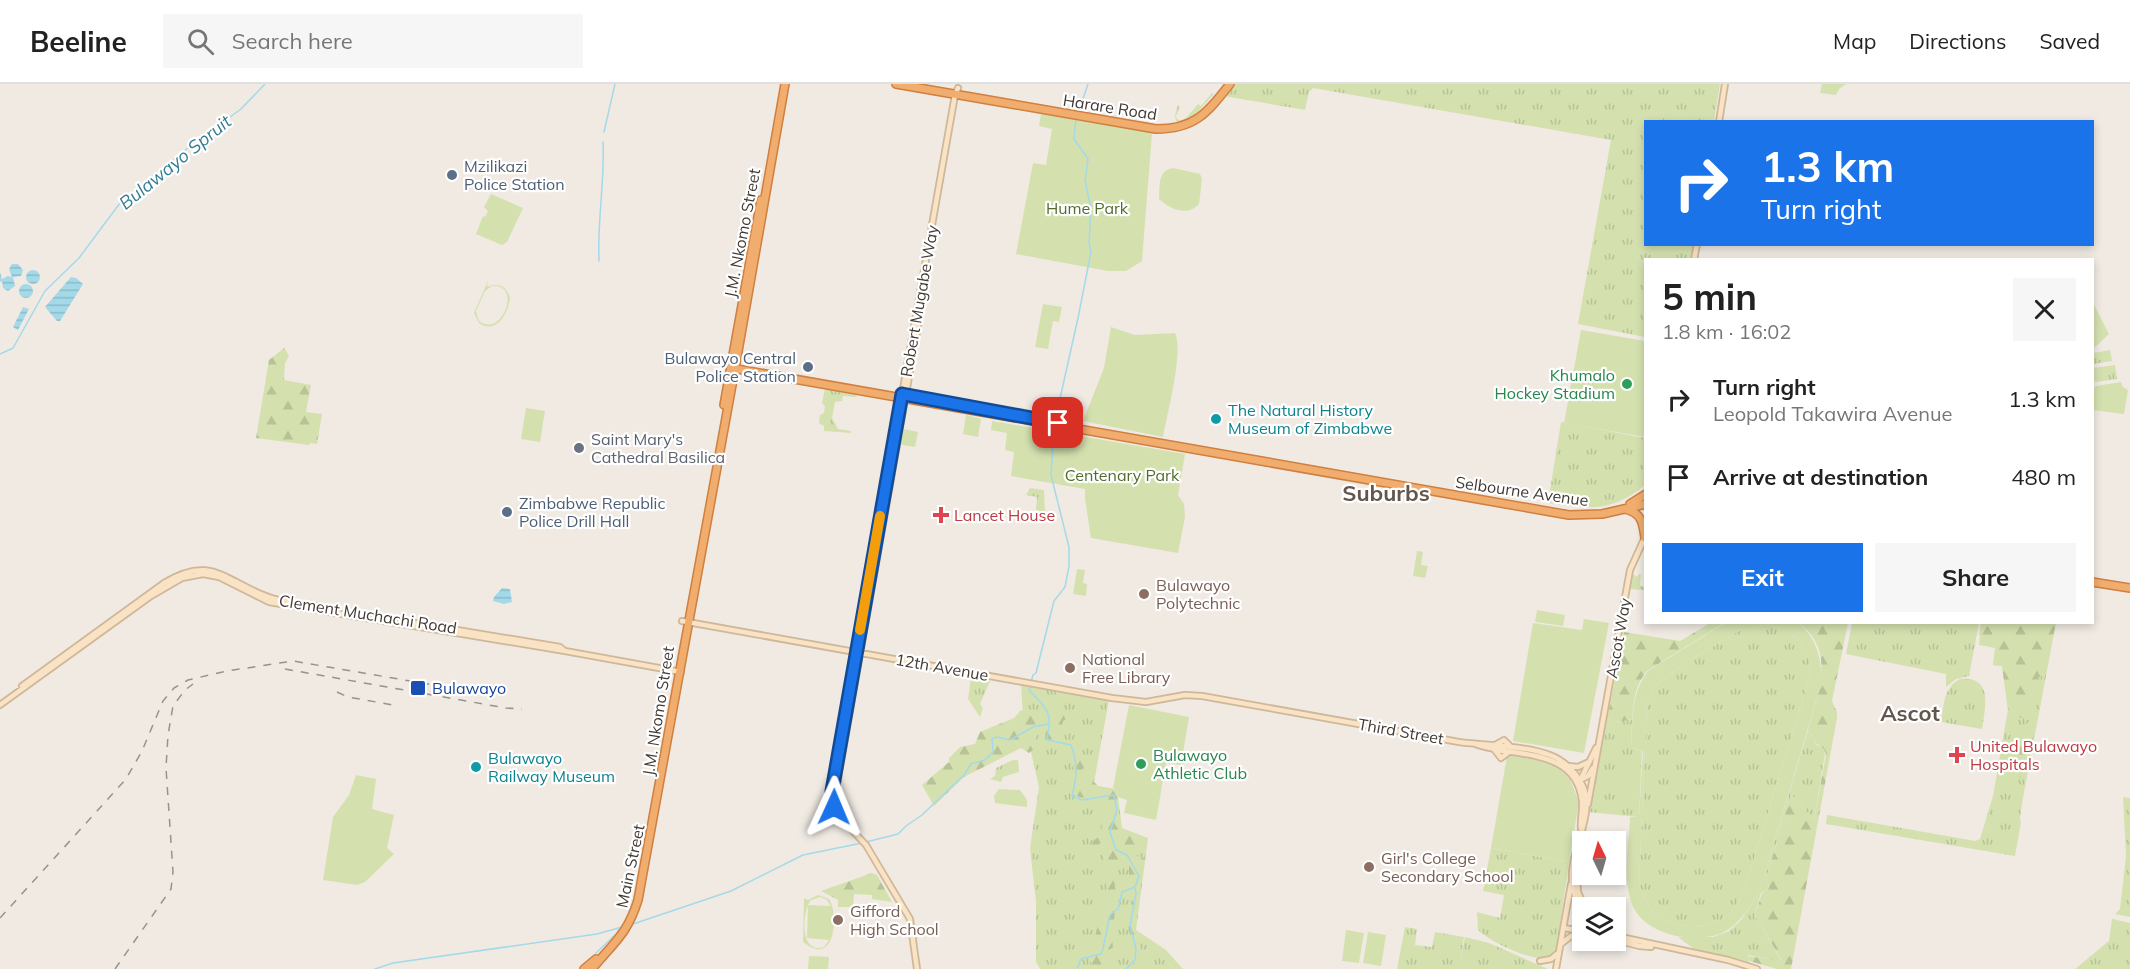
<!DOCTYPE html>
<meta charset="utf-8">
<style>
:root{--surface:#fff;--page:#f6f6f6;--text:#222;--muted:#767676;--line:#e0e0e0;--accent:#1a73e8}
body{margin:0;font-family:Mulish,sans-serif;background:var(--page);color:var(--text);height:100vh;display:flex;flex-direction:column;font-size:22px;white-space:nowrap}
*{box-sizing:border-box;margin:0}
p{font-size:20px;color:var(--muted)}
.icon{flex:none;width:33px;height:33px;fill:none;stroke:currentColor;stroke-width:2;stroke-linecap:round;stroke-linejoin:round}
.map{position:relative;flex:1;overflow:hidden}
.panel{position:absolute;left:1644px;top:174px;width:450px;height:366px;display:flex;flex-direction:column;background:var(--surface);border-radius:0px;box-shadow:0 3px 9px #0003}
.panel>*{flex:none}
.hud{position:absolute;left:1644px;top:36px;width:450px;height:126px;border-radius:0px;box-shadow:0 3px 9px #0003;background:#1a73e8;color:#fff;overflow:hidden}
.needle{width:39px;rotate:355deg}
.fabs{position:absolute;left:1572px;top:747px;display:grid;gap:12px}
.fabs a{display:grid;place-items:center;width:54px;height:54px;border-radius:0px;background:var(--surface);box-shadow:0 3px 9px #0003;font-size:30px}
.pin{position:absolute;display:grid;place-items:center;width:51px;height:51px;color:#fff;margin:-26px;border-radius:12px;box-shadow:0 3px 9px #0006}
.me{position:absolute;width:66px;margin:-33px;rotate:1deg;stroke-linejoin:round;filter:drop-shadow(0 0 4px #0008)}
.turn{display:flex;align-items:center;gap:21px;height:126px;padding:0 18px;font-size:27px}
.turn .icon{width:78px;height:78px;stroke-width:2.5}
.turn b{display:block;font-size:42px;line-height:51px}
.round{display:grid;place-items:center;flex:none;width:63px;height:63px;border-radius:0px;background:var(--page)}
.head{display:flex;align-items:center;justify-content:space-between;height:102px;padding:0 18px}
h1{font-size:36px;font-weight:700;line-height:45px}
.cta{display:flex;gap:12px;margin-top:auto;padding:12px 18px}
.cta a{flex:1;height:69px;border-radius:0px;background:var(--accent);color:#fff;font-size:24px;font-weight:700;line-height:69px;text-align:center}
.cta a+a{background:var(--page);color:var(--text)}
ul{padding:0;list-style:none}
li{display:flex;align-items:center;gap:18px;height:78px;padding:0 18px}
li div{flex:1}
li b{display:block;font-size:22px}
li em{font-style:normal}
header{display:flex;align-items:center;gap:36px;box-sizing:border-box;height:84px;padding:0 30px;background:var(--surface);border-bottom:2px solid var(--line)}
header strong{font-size:28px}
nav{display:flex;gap:33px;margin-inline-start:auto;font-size:21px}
.search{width:420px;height:54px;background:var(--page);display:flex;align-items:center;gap:15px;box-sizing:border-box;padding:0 21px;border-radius:0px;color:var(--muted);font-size:22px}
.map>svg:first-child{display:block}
.grass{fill:url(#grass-tufts)}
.forest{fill:url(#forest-firs)}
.park{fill:#d4e1af;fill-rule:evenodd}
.water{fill:url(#water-rules)}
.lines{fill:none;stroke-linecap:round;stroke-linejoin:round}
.stream{stroke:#a4d9e9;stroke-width:1.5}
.secondary-casing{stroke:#cfb799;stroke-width:8}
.highway-casing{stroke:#cf7f3f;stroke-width:10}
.secondary{stroke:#f9e3c4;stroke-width:4.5}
.highway{stroke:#f1ad6d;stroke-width:7}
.rail{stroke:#939393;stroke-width:1.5;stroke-dasharray:8 8;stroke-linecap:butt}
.route-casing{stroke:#114b97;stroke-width:15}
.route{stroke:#1a73e8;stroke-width:10}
.slow{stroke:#f59e0b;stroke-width:10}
.service-dot{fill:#5c6f8a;stroke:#fff;stroke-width:2}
.leisure-dot{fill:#2e9e5b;stroke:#fff;stroke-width:2}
.culture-dot{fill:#0f9aa8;stroke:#fff;stroke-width:2}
.worship-dot{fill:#6b7280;stroke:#fff;stroke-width:2}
.health-dot{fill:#e0444e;stroke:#fff;stroke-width:2}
.education-dot{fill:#8d6e63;stroke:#fff;stroke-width:2}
.transit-dot{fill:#1a4fb4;stroke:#fff;stroke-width:2}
.labels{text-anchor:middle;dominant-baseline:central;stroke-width:4.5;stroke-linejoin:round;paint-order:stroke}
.street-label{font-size:16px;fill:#413a34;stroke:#fff}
.service-label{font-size:16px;fill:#4e5e75;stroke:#fff;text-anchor:start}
.park-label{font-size:16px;fill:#516d2d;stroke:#fff}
.leisure-label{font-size:16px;fill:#27864d;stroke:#fff;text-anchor:end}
.culture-label{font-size:16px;fill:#0d838f;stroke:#fff;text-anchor:start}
.worship-label{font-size:16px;fill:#5b616d;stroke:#fff;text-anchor:start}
.health-label{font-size:16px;fill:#be3a42;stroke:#fff;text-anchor:start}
.education-label{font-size:16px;fill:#785e54;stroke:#fff;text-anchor:start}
.transit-label{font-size:16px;fill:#164399;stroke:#fff;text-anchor:start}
.water-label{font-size:18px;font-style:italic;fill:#337d94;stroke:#fff}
.district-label{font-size:22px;font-weight:bold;fill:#63564c;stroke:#fff}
</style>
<header>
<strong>Beeline</strong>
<div class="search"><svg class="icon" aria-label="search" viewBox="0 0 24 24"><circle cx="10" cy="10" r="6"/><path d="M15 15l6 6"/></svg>Search here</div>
<nav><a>Map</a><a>Directions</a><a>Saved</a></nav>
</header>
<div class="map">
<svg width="2130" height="885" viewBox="0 0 2130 885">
<defs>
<pattern id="grass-tufts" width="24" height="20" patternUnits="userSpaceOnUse" patternTransform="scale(1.5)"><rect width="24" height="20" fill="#d4e1af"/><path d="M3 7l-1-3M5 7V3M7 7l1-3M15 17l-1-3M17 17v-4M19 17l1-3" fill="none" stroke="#b7c297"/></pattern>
<pattern id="forest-firs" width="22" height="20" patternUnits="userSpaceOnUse" patternTransform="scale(1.5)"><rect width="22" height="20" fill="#d4e1af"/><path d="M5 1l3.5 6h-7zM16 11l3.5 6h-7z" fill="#b7c297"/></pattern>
<pattern id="water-rules" width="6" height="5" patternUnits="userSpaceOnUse" patternTransform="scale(1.5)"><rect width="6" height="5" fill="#a4d9e9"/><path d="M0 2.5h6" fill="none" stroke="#8ebbc8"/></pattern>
</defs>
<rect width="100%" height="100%" fill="#f0eae3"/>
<!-- grass -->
<path class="grass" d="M1234,0H1720L1714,37L1646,38V160L1694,161L1692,175L1646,176L1645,253L1578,240L1611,56L1313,4L1309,8L1305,26L1224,12Z
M1822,0H1846L1839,5L1836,11L1820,9Z
M1212,9L1214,10L1193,33L1180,39L1176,37L1175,31L1178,21L1180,23L1176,32L1177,35L1181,37L1186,34L1198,20L1201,22Z
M2110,266L2112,277L2093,280V269Z
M2115,281L2117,295L2096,298L2093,296V284Z
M825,305L857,311L856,313L843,312L842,317L835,318L832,334L838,345L851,347V349L824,347V342L819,339L820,331L824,329L825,322L822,319Z
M1561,338L1645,354V401C1611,429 1589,425 1548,419Z
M1030,404L1044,406L1045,428L1036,426L1037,413L1026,411Z
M1632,489L1637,493L1639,490H1641L1640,502L1645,503V506L1628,505Z
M1852,539H1979L1969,592L1956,595L1946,603V590L1846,570Z
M1981,539H2056L2022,719L2020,734L2021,739L2015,772L1826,740L1827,731L1964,755L1975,757L1980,755L1993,712L2008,625L2002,582L1993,581L1995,564L1979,561Z
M1764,541C1783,542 1802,552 1808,572C1810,578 1809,586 1810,592L1744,807C1739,817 1732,830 1721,836C1711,841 1701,842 1690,842C1662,841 1644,825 1639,798L1647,617L1654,604L1661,597L1685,579L1739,547Z
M971,594L990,597L980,620L983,624L980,633L968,615Z
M1960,595C1994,592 1985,624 1982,645L1941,638C1944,621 1943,604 1960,595Z
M1021,600L1109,616L1094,698L1098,702L1117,705L1122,744L1148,754L1136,846L1166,866L1183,885H1040L1036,878V818L1030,764L1039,703L1023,633Z
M1607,635L1620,638L1632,635L1631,664L1642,667L1639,733L1588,728Z
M1808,646L1809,650L1814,652L1815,660L1823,664L1825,670L1814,736L1791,710L1766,795L1769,804L1761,809L1755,831L1782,878L1748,871L1749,880L1699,869L1678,853H1713L1729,847L1741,836L1759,809Z
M1013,676H1018L1019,688L1003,693L1001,698L990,695L995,692L996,684Z
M2123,713L2130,714V833L2115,830L2120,825L2126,772Z
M1491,764L1569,778L1556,869L1549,875C1530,876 1493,860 1478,846L1477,828L1500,834L1504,811L1483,807Z
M2112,835L2130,839V885H2075L2109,857Z
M1405,843L1417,845L1415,861L1432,863L1435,848L1464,853L1460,878L1465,853L1489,859L1548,885H1397Z"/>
<!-- forest -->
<path class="forest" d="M284,264L289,272L285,279L284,296L311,301L306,328L322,330L317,360L310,359L309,361L256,354L269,276Z
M1712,538L1724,539L1647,587C1635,602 1634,615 1632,635L1620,638L1607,635L1624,548L1680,557Z
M1798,539H1848L1832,617L1837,628V634L1791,885H1777L1749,877L1748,872L1782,877L1755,831L1762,809L1769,804L1766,795L1791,710L1814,736L1826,670L1823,664L1815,659L1814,652L1809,650L1808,645C1818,610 1837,565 1798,539Z
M1981,539H1984L1986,543L1997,542L2000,539H2056L2049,570L2043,576V582L2047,584L2043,600L2042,592L2038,593L2031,613H2027L2028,629L2025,633C2018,635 2016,632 2013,626L2008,625L2002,582L1993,581L1997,554L1993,552L1982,554L1979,551Z
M1057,624L1074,630L1063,637L1059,661L1045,658L1046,644L1034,646L1038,662L1029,669L1021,664L964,693L934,722L922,701L949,678V674L960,663L975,660L980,648L1014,634L1021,626L1032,632Z
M2027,639H2036L2026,697L2022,695V691L2016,697L2012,696L2018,673L2017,654L2023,642Z
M1084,671L1086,678L1081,690L1089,691L1093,682L1097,679L1094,698L1098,702L1116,706L1121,744L1147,754L1146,760L1133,764L1137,772L1144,774L1135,847L1138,861L1157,885H1145L1141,878L1142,885H1133L1134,866L1128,842L1132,815L1129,801V782L1124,776L1113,788L1116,810L1114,839L1111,849L1113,863L1108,867L1118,885H1097L1091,881V869L1101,828L1110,813C1103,800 1102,767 1107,754H1103L1097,764L1091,761L1094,756L1103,750L1101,739L1112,725L1107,716L1078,713C1075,706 1072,682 1074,676L1073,673Z
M872,789L877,791L892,818L872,815V811L854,810L853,823H838V816L821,807Z"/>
<!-- park -->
<path class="park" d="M1041,30L1152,49L1142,177L1126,187H1108L1016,170L1033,79L1046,81L1052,45L1039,42Z
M1173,84L1200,90L1202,95L1199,120C1187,133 1170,125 1159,115C1160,102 1157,87 1173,84Z
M491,110L523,124L507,158L502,161L476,150L483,132L485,133L488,127L484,123Z
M488,197L487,203C498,198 507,202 510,214C508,230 496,251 479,239L474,229ZM492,202C523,199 502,255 479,237L476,227L485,207Z
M2092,217L2109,250L2093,265H2092Z
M1043,220L1062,223L1059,238L1053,237L1048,265L1035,263Z
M1111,243L1135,251L1175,249C1184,266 1167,331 1163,353L1083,337L1104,284Z
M1581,246L1645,257V353L1564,339Z
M2121,298L2123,303L2128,306L2124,330L2093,326V305L2096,302Z
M526,324L545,327L540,358L521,355Z
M966,331L981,335L978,353L963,350Z
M992,337L1185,370L1178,411L1184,420L1185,433L1178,469L1091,454L1085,415V405L1011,392L1014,368L1005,366L1007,349L991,346Z
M903,345L918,348L915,363L902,361L900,359Z
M1417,467L1423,468L1421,481L1428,482L1425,494L1413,492Z
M1077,485L1085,486L1083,499L1087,500L1086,512L1073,510Z
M1537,526L1565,531L1563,542L1535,538Z
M1584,535L1609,539L1584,669L1513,657L1533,539L1582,546Z
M1796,538C1817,552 1821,574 1822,597L1759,809C1750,822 1742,836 1729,845C1703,863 1644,853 1632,820C1622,793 1629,761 1630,733H1639L1643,667L1631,664C1633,636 1630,611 1648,587L1725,539ZM1764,541C1783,542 1803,552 1808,573C1810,578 1809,586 1810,592L1744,807C1739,817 1732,830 1721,836C1711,841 1701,842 1690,842C1662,841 1644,825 1639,798L1647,617L1654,604L1661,597L1685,579L1739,547Z
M1129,621L1189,633L1181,681L1166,679L1156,736L1124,729L1127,716L1118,713L1117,705L1113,704Z
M1510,669L1547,677L1559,684L1570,695L1579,718L1569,778L1491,764L1507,672Z
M1619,675L1640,678L1636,710L1615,708Z
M356,691L376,695L372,725L394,731L387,764L394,770L365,798L357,801L323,796L333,733L349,711Z
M999,705L1020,706L1027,716V723L995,719L994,712Z
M818,811L829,815C839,829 836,885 803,858L804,814L808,816ZM820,813L827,816L831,822L808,821L807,854L829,856L824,863C799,871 802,827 811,816Z
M1346,846L1364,849L1359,879L1342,877Z
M1368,848L1386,851L1381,882L1363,879Z
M809,872L829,873L828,885H808Z"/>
<!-- water -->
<path class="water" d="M12,180H18L23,186L21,192L13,193L15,202L8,207L3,204L2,197L0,198V188L2,195L8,192L12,193L9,185Z
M26 193a7 7 0 1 1 14 0a7 7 0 1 1-14 0Z
M71,193L76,194L83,200L60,237H57L45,223Z
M19 207a7 7 0 1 1 14 0a7 7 0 1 1-14 0Z
M23,223L29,225L18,246L13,243Z
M502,504L510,505L512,518L504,520L493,517L494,513Z"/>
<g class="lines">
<!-- stream -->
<path class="stream" d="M1078,30L1088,0
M604,48L615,0
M599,177C597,137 605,98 603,58
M0,270L13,264L45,207L79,174L120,119L188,64L241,25L265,0
M1055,337L1078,234L1091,168L1089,159L1091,124L1085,97L1088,75L1074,55L1076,34
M1049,642L1047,656L1071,661C1078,679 1077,693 1072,712L1082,716L1114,711L1117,726L1110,748L1116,766L1127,771L1139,792L1135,803L1122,808L1118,825L1110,831L1103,865L1101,870L1081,875L1077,885
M866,758L898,750L906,742L922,731L964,691L971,680L985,676L993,668L992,655L997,653L1010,656L1033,643L1049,640C1051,626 1038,616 1029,606L1033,591L1036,589L1054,517L1065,503L1069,482V463L1051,391L1054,345
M630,841L731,807L803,771L862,759
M596,869L617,849L618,846
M375,885L393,879L597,850L622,843
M1126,885L1135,876L1136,865L1130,841L1136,810L1135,804"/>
<defs>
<path id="secondary" d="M1719,38L1725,0
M1694,176L1697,160
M682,537L1112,614L1146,618L1185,611L1202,612L1459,658C1489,662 1522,661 1550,671C1561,675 1569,682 1576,691C1603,723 1569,762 1572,797C1573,808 1577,818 1582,827
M415,539L560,563L565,567
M22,602L164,499C211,470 225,497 266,512C283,519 303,520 321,523
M0,621L151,512L182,494L203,490L219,493L269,518L565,567L681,588
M1475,660C1512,674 1576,662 1582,717C1583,726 1580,736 1581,745
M1495,661L1504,656L1511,663
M1494,665L1501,674L1509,668
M1569,682L1578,683L1589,678
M1580,696L1588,692L1593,684
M1580,697L1596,664
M1588,720L1630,486L1645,453
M837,725V700L925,202
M1576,785L1578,808L1585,824
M1564,844L1582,847
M1616,852L1728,876L1757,885
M1604,856L1619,859
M1616,856L1639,862L1651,863
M1561,860L1571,852L1582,853
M1540,877L1551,875L1557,870
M917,885L910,835L866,761L838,731L834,723L832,707L955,11L958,4
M1556,885L1571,800"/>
<path id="highway" d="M896,0L1156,45C1195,45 1207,29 1230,0
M731,284L1569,431L1602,430L1646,420
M724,321L761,116
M1630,420L1646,410
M1625,425C1642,429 1643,439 1645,454
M2092,498L2130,504
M584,885L596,875
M592,885C614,858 627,851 638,816L734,290L785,0"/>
</defs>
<!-- secondary casing -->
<use href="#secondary" class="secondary-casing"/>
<!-- highway casing -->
<use href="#highway" class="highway-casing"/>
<!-- secondary -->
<use href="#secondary" class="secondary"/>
<!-- highway -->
<use href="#highway" class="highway"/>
<!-- rail -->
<path class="rail" d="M285,585L506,624L522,625
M337,608L348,613L393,621
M0,834L126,695L142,667L163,617L174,604L188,596L227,587L293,577L469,607
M115,885L171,805L173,788L166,684L168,651L173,622L185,606L193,600"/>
</g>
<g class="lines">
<defs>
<path id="route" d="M834,723L832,707L902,310L1058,339"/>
</defs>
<!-- route casing -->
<use href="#route" class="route-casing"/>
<!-- route -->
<use href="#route" class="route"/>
<!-- slow -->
<path class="slow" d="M860,546L880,432"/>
</g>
<!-- markers -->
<g class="service-dot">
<circle cx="452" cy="91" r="6"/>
<circle cx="808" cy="283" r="6"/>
<circle cx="507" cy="428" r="6"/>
</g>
<g class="leisure-dot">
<circle cx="1627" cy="300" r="6"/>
<circle cx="1141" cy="680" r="6"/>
</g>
<g class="culture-dot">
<circle cx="1216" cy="335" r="6"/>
<circle cx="476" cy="683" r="6"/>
</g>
<circle class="worship-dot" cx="579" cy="364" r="6"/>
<g class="health-dot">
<path d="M938 422h6v6h6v6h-6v6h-6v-6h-6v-6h6z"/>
<path d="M1954 662h6v6h6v6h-6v6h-6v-6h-6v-6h6z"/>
</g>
<g class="education-dot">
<circle cx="1144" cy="510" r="6"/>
<circle cx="1070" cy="584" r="6"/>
<circle cx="1369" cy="783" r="6"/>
<circle cx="838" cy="836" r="6"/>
</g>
<rect class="transit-dot" x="410" y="596" width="16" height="16" rx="3"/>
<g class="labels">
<!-- street labels -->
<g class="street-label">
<text transform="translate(1110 23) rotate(9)">Harare Road</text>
<text transform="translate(742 149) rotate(-79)">J.M. Nkomo Street</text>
<text transform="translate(919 217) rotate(-80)">Robert Mugabe Way</text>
<text transform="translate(1522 407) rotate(8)">Selbourne Avenue</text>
<text transform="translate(368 530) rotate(9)">Clement Muchachi Road</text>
<text transform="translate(1618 554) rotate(-80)">Ascot Way</text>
<text transform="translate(942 583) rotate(10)">12th Avenue</text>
<text transform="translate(658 627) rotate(-81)">J.M. Nkomo Street</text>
<text transform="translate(1401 647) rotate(10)">Third Street</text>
<text transform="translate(630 782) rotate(-78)">Main Street</text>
</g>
<!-- service labels -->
<g class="service-label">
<text x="464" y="82">Mzilikazi<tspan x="464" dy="18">Police Station</tspan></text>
<text x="796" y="274" text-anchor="end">Bulawayo Central<tspan x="796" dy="18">Police Station</tspan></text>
<text x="519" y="419">Zimbabwe Republic<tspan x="519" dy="18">Police Drill Hall</tspan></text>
</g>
<!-- park labels -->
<g class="park-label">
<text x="1087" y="124">Hume Park</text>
<text x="1122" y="391">Centenary Park</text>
</g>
<!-- leisure labels -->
<g class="leisure-label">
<text x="1615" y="291">Khumalo<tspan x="1615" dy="18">Hockey Stadium</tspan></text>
<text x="1153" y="671" text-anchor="start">Bulawayo<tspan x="1153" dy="18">Athletic Club</tspan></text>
</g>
<!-- culture labels -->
<g class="culture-label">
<text x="1228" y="326">The Natural History<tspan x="1228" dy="18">Museum of Zimbabwe</tspan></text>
<text x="488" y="674">Bulawayo<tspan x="488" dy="18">Railway Museum</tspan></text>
</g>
<!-- worship labels -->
<g class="worship-label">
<text x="591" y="355">Saint Mary's<tspan x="591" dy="18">Cathedral Basilica</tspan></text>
</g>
<!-- health labels -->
<g class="health-label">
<text x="954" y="431">Lancet House</text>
<text x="1970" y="662">United Bulawayo<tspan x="1970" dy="18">Hospitals</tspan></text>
</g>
<!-- education labels -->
<g class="education-label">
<text x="1156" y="501">Bulawayo<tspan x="1156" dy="18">Polytechnic</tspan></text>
<text x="1082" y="575">National<tspan x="1082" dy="18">Free Library</tspan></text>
<text x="1381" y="774">Girl's College<tspan x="1381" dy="18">Secondary School</tspan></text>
<text x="850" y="827">Gifford<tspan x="850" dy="18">High School</tspan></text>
</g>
<!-- transit labels -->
<g class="transit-label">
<text x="432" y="604">Bulawayo</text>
</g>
<!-- water labels -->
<g class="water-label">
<text transform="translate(175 78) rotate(-39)">Bulawayo Spruit</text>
</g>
<!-- district labels -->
<g class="district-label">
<text x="1386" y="409">Suburbs</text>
<text x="1910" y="629">Ascot</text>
</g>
</g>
</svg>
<div class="fabs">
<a><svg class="needle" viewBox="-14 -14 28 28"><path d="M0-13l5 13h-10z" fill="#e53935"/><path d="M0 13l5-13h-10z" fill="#767676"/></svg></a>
<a><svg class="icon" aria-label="layers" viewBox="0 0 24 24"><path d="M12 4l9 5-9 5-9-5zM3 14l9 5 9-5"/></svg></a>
</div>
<div class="pin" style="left:1058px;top:339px;background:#d93025"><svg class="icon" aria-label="arrive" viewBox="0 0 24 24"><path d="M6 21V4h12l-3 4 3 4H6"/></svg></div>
<svg class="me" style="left:834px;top:723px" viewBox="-20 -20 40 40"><path d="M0-17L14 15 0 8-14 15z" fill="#1a73e8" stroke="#fff" stroke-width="4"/></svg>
<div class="hud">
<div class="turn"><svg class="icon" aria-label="right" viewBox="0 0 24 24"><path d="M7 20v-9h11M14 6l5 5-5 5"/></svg><div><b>1.3 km</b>Turn right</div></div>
</div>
<section class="panel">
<div class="head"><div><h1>5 min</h1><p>1.8 km · 16:02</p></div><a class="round"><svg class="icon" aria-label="close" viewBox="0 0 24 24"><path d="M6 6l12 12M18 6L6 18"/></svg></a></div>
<ul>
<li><svg class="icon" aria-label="right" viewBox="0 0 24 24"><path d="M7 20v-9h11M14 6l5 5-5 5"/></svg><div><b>Turn right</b><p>Leopold Takawira Avenue</p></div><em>1.3 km</em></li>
<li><svg class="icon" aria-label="arrive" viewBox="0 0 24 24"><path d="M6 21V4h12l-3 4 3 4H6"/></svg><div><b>Arrive at destination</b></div><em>480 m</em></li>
</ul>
<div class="cta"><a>Exit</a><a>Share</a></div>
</section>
</div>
